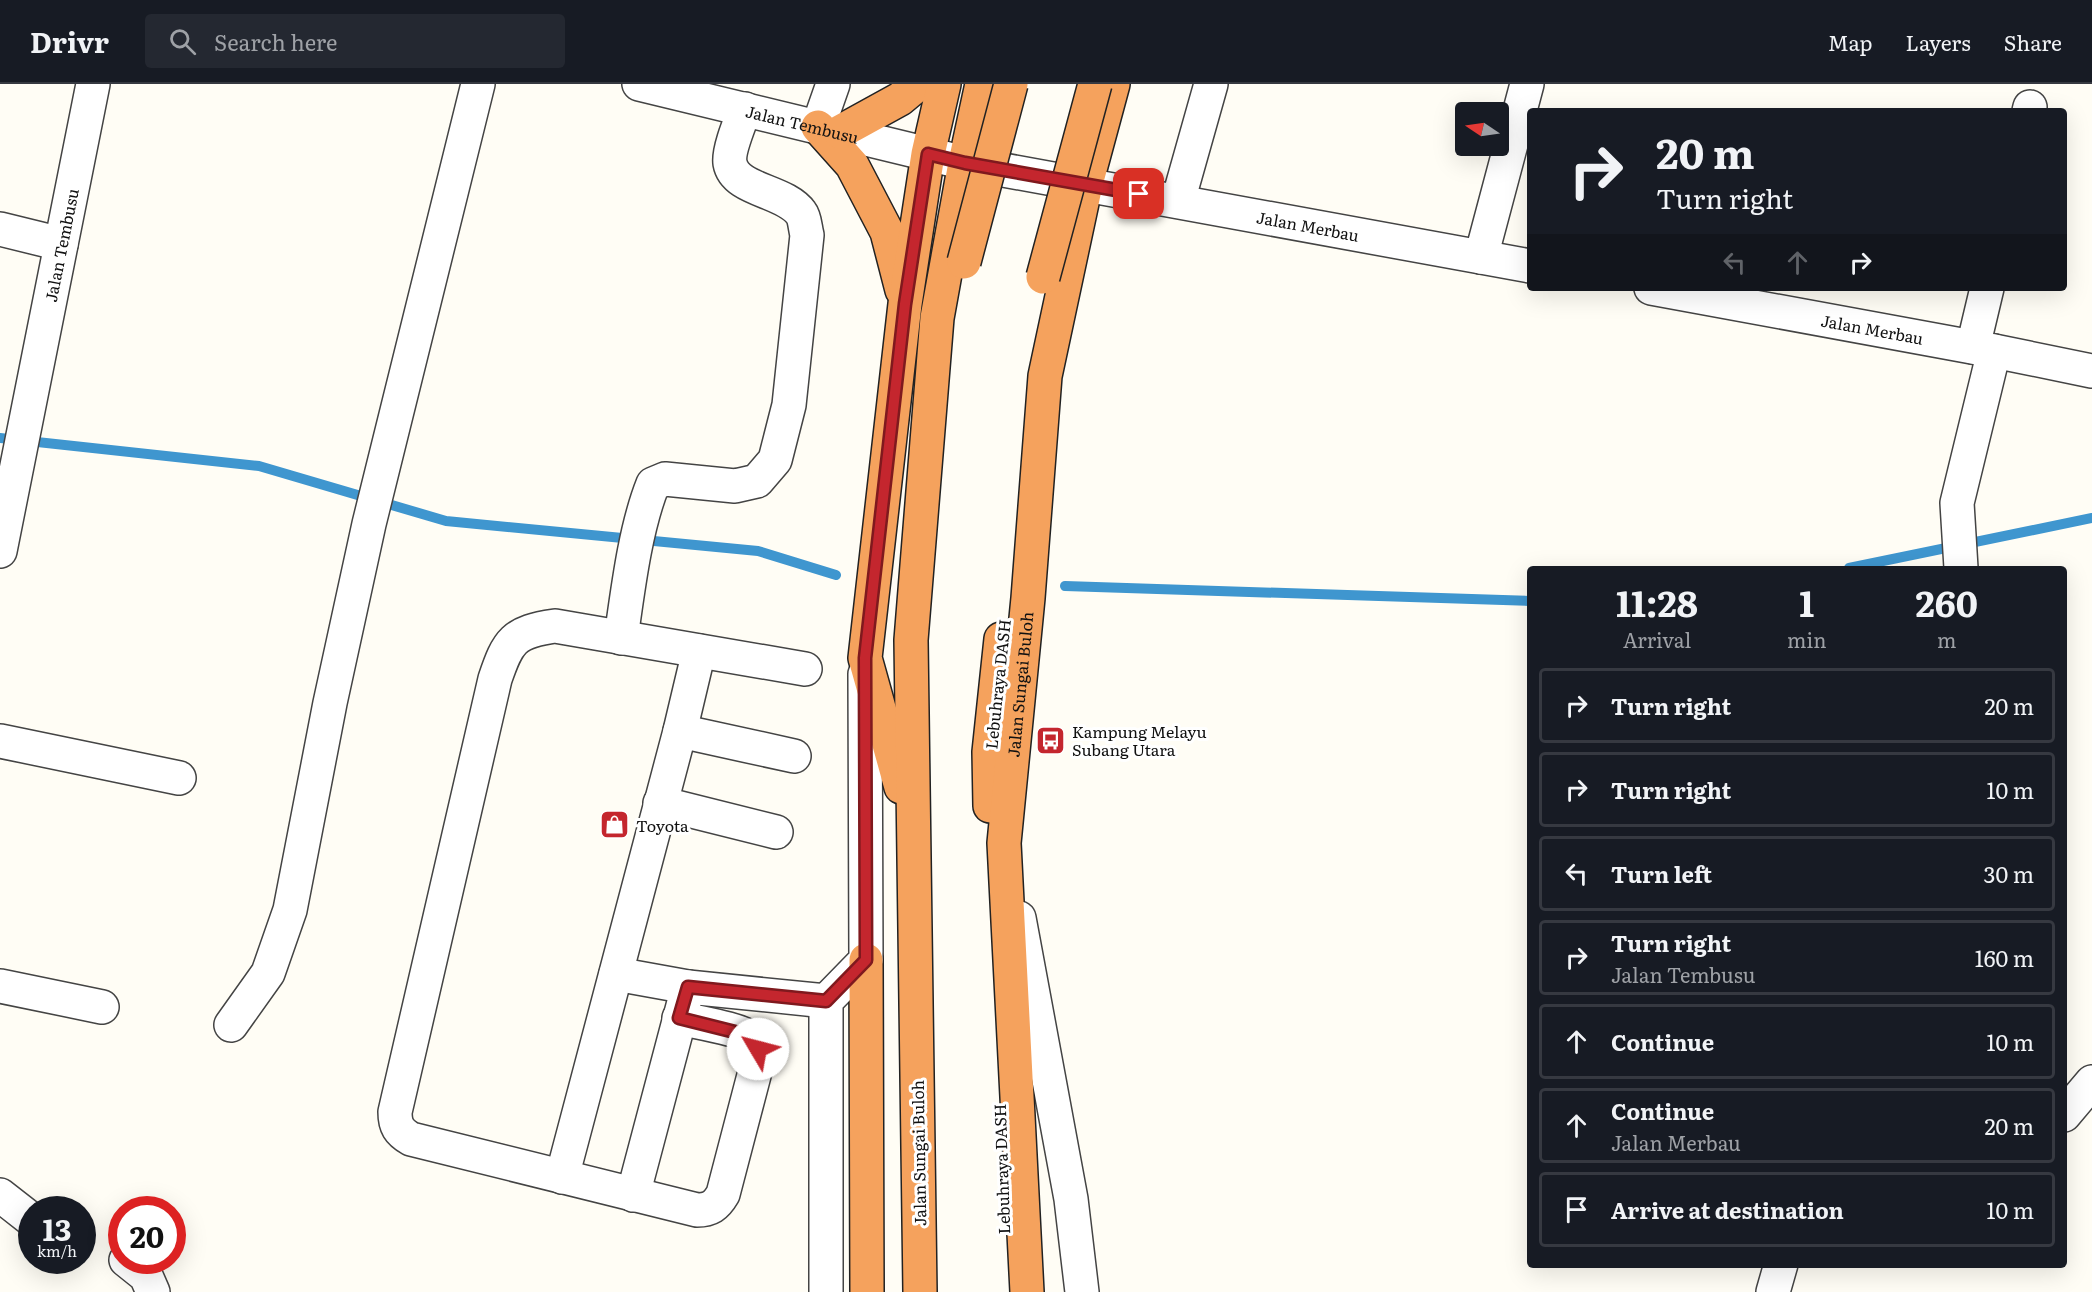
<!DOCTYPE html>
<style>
:root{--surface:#171b24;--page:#242831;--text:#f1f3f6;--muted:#9ea1a6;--line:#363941}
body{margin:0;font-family:Literata,serif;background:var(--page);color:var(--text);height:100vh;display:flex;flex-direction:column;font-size:22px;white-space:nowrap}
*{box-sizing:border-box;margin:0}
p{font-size:20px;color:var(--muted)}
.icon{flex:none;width:33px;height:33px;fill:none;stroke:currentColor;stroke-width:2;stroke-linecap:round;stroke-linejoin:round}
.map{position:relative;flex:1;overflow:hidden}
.panel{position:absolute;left:1527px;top:482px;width:540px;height:702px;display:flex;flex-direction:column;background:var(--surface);border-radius:6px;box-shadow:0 6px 24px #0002}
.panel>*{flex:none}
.guide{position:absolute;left:1527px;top:24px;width:540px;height:183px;border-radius:6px;box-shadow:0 6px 24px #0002;background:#171b24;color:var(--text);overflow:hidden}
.needle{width:39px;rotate:283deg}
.controls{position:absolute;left:1455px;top:18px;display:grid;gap:12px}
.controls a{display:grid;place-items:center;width:54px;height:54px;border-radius:6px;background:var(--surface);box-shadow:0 6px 24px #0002;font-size:30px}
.speed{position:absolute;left:18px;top:1112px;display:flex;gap:12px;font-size:30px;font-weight:700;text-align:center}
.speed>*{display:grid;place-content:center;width:78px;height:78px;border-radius:50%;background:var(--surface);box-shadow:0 6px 24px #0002;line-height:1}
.speed small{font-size:15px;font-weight:400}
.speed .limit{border:9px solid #d22;background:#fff;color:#111}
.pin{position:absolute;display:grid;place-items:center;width:51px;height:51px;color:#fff;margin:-26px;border-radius:12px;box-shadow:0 3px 9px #0006}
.me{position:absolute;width:66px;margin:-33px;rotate:307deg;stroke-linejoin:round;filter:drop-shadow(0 0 4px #0008)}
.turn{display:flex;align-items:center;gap:21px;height:126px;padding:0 30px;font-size:27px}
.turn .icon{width:78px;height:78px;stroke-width:2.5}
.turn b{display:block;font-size:42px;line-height:51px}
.lanes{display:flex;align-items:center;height:57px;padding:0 30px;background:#0003;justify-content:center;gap:30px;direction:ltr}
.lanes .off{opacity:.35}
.eta{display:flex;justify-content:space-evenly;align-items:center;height:102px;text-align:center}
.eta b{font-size:36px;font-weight:700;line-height:42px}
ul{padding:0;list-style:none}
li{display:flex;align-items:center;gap:18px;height:75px;margin:0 12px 9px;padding:0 18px;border:3px solid var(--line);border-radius:6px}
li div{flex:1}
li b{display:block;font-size:22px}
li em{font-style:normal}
header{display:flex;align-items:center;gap:36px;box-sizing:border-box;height:84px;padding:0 30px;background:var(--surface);border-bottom:2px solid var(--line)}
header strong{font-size:28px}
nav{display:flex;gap:33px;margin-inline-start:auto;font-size:21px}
.search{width:420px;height:54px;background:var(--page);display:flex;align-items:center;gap:15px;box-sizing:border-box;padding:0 21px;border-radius:6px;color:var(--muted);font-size:22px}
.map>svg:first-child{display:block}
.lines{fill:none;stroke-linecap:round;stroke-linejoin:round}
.stream{stroke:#3f96cf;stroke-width:10}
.minor-casing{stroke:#444;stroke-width:36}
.highway-casing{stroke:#222;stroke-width:36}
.minor{stroke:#fff;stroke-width:33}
.highway{stroke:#f5a25d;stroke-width:33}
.highway-bridge-casing{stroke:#222;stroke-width:36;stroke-linecap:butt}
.highway-bridge{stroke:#f5a25d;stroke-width:33}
.route-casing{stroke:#7f191e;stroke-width:15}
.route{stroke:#c4262e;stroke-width:10}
.labels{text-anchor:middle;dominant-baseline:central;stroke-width:6;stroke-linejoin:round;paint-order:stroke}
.street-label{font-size:16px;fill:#111;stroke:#fff}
.poi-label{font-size:16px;fill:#111;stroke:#fff;text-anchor:start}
</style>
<header>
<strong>Drivr</strong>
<div class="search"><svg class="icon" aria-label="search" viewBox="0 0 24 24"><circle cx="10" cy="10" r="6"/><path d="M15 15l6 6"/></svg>Search here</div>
<nav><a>Map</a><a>Layers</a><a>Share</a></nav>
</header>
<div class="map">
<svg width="2092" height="1208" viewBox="0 0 2092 1208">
<rect width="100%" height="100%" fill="#fffdf5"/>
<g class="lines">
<!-- stream -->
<path class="stream" d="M0,354L259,382L446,437L758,467L836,491
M1849,484L2092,434
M1065,502L1530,517"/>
<defs>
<g id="minor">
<path id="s1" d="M639,0L965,79L1530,182"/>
<path d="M2029,27L2030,23"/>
<path d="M818,43L833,0"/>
<path d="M1178,117L1211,0"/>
<path d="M0,145L61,160"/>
<path d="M1481,173L1527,0"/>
<path id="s2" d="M1651,204L1994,267L2092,287"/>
<path d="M1973,263L1987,204"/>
<path id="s3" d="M0,467L93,0"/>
<path d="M1961,484L1957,419L1994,267"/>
<path d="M621,554C628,505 635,445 653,400L665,395L735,402L757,397L775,376L789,321L807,151C805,144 805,134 801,129C785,106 735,107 730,79C728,67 740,38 745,25"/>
<path d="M680,647L794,672"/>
<path d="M0,657L179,694"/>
<path d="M660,719L776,748"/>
<path d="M1019,834L1071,1115L1082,1208"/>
<path d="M616,890L688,903L826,917"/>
<path d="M0,902L102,923"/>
<path d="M679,934C695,938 742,945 752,955C758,960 758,968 758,976L723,1110C716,1122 710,1126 697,1126L411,1055C399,1048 395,1042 395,1028L495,595C508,557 513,548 555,542L805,585"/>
<path d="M231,941L268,889L290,826L330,619L369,440L478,0"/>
<path d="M2064,1031L2092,998"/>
<path d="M562,1093L680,647L699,567"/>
<path d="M0,1111L32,1136"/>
<path d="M633,1111L688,903"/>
<path d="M126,1176L146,1192L153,1208"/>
<path d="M826,1208V917L866,876L865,590"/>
<path d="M1773,1208L1781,1180"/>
</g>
<g id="highway">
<path d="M818,43L852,81L887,148L902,206"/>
<path d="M840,48L900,15L918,0"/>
<path d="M901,703L865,574L905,220L928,70L944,0"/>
<path d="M990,722L989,668L1001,555"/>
<path d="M866,876L867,1208"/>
<path d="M920,1208L911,556L937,234L965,79L982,0"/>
<path id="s4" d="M1027,1208L1004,759L1028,514L1045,292L1086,100L1113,0"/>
</g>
</defs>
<!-- minor casing -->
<use href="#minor" class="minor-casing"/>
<!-- highway casing -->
<use href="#highway" class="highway-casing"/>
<!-- minor -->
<use href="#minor" class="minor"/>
<!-- highway -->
<use href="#highway" class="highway"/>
<defs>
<path id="highway-bridge" d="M964,178L1011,0
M1043,193L1095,0"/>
</defs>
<!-- highway-bridge casing -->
<use href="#highway-bridge" class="highway-bridge-casing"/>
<!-- highway-bridge -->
<use href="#highway-bridge" class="highway-bridge"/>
</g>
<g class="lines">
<defs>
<path id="route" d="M758,965L753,955L743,950L679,934L688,903L826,917L866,876L865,574L905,220L928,70L965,79L1139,110"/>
</defs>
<!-- route casing -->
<use href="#route" class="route-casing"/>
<!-- route -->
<use href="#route" class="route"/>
</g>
<!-- icons -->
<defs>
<symbol id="bus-square" viewBox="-11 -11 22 22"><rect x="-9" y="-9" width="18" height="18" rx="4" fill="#c4262e" stroke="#fff"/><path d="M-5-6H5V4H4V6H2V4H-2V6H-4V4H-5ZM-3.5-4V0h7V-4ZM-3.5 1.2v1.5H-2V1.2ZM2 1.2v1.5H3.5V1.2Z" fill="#fff"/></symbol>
<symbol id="shop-square" viewBox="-11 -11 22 22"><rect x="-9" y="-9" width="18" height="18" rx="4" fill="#c4262e" stroke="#fff"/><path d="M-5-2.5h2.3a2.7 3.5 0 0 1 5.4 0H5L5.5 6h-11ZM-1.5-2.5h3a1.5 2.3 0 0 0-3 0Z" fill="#fff"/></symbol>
</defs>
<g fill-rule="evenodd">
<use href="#bus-square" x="1034" y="640" width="33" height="33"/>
<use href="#shop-square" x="598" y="724" width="33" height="33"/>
</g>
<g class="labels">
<!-- street labels -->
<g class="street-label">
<text stroke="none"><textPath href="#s1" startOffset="168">Jalan Tembusu</textPath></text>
<text stroke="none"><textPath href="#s1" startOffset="684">Jalan Merbau</textPath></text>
<text stroke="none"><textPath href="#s3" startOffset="312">Jalan Tembusu</textPath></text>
<text stroke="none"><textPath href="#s2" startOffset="225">Jalan Merbau</textPath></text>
<text transform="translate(997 600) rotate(-84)">Lebuhraya DASH</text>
<text stroke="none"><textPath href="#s4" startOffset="609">Jalan Sungai Buloh</textPath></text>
<text transform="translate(918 1069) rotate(-91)">Jalan Sungai Buloh</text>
<text transform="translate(1001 1085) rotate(-92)">Lebuhraya DASH</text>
</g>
<!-- poi labels -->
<g class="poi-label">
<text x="1072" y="647">Kampung Melayu<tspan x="1072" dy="18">Subang Utara</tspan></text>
<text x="636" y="741">Toyota</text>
</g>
</g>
</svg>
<div class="controls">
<a><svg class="needle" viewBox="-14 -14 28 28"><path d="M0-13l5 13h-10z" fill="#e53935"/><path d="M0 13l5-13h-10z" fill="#9ea1a6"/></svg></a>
</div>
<div class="speed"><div>13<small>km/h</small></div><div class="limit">20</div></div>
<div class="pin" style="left:1139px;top:110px;background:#d93025"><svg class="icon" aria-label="arrive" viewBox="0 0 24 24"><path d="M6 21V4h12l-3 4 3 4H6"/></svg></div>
<svg class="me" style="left:758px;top:965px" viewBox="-20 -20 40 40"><circle r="19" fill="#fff"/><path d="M0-13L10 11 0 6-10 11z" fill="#c4262e"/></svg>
<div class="guide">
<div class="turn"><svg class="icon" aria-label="right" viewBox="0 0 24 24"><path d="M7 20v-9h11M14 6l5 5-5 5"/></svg><div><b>20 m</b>Turn right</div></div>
<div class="lanes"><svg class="icon off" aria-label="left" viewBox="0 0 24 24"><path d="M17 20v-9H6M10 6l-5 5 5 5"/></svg><svg class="icon off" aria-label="ahead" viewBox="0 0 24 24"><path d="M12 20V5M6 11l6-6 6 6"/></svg><svg class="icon" aria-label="right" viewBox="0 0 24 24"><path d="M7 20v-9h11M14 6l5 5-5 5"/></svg></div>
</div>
<section class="panel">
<div class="eta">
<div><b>11:28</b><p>Arrival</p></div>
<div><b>1</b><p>min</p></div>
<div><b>260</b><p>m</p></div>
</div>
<ul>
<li><svg class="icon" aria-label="right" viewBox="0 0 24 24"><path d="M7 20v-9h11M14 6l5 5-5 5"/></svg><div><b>Turn right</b></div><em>20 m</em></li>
<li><svg class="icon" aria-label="right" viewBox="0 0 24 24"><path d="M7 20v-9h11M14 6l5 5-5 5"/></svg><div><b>Turn right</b></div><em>10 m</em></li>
<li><svg class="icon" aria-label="left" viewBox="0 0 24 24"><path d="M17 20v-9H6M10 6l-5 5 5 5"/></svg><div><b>Turn left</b></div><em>30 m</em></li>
<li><svg class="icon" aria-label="right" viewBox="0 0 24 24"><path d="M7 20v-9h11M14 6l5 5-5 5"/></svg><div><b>Turn right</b><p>Jalan Tembusu</p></div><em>160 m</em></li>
<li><svg class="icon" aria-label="ahead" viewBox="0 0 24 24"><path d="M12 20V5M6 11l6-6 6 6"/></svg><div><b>Continue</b></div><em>10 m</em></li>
<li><svg class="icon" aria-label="ahead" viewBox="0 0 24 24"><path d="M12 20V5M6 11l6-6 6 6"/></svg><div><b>Continue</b><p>Jalan Merbau</p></div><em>20 m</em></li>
<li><svg class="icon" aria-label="arrive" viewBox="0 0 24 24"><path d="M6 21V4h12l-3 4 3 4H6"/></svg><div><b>Arrive at destination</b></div><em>10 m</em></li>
</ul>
</section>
</div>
